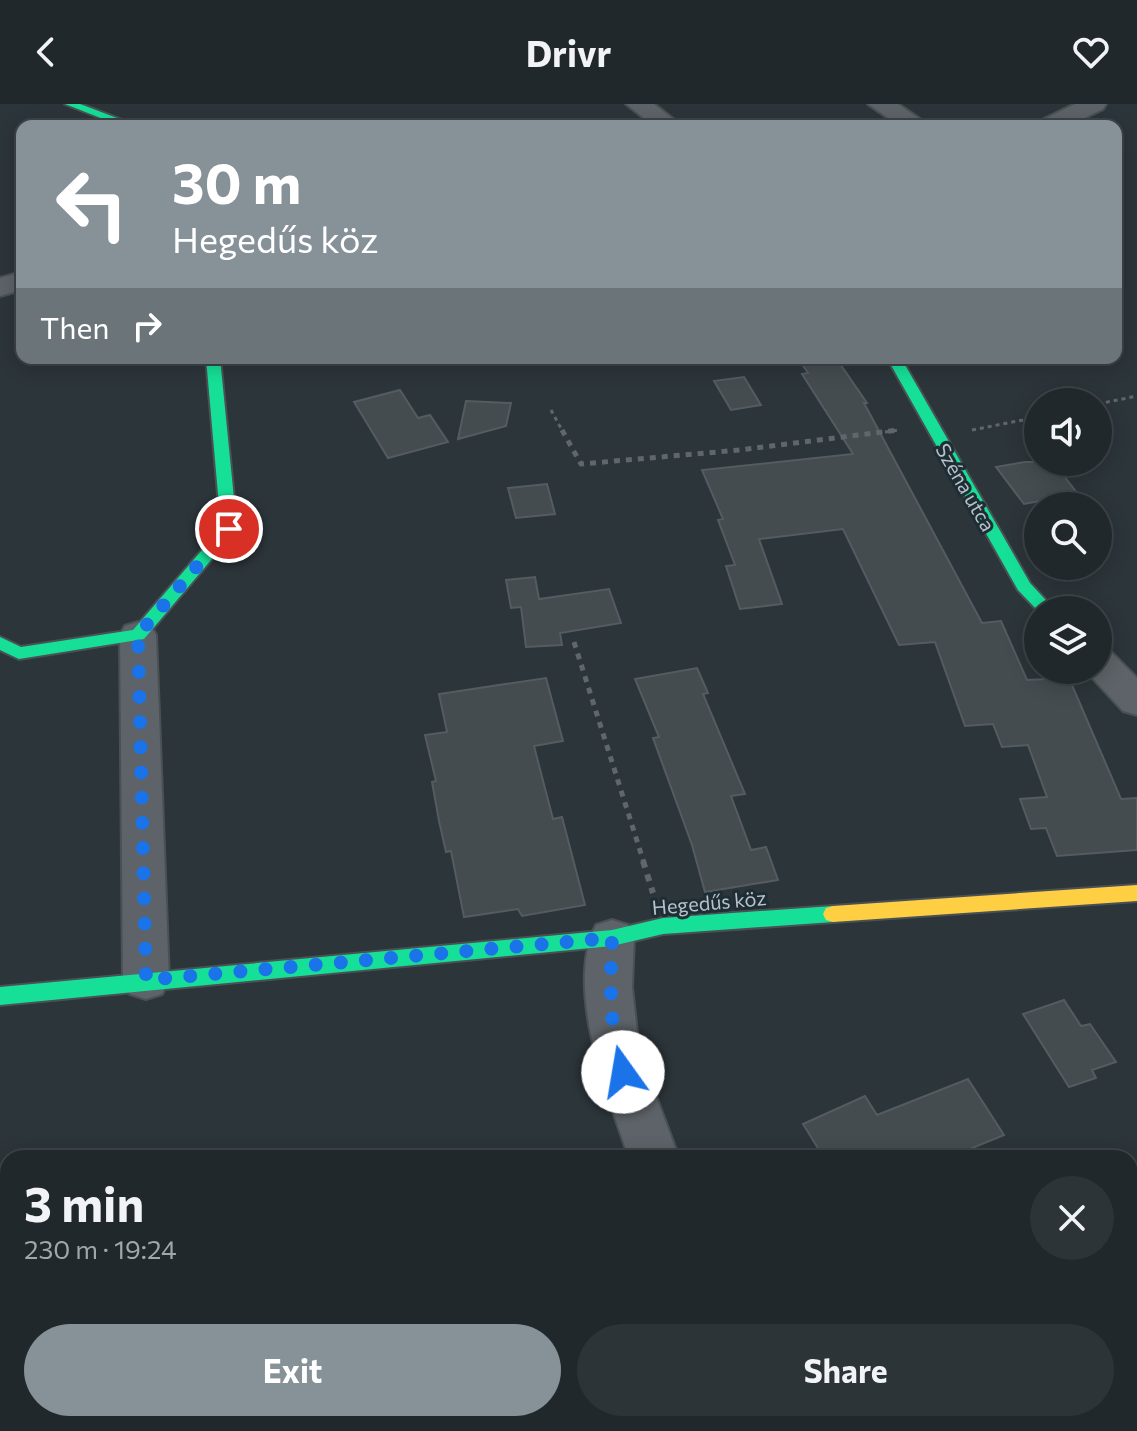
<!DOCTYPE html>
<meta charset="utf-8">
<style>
:root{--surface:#21282c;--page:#2d3438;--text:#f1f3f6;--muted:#a2a6a9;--line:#3e4448;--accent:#869198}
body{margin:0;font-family:Commissioner,sans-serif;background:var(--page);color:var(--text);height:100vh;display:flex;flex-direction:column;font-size:30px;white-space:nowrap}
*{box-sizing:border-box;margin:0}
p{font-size:26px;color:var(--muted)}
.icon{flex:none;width:44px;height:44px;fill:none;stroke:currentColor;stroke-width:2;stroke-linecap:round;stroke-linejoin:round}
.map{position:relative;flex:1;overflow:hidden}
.sheet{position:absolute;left:0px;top:1046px;width:1138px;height:282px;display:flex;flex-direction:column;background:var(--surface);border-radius:24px 24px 0 0;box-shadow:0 4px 20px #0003,0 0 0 2px var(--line)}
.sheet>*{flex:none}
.hud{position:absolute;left:16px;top:16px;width:1106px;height:244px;border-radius:16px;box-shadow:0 4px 20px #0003,0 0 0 2px var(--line);background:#869198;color:#fff;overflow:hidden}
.controls{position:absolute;left:1024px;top:284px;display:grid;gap:16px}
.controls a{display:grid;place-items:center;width:88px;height:88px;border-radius:50%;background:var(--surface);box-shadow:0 4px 20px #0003,0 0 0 2px var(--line);font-size:40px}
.pin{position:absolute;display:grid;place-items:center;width:68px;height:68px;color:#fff;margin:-34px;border:4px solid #fff;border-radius:50%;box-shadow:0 2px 8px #0007}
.me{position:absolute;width:88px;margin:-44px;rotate:347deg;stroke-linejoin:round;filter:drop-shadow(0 0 6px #0008)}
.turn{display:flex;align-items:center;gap:28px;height:168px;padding:0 24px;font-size:36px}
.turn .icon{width:104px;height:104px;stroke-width:2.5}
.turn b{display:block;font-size:56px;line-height:68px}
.then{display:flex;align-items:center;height:76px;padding:0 24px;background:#0003;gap:16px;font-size:30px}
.round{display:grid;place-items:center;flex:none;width:84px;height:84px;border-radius:42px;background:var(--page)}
.overview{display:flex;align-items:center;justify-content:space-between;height:136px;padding:0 24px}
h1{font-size:48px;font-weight:700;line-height:60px}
.button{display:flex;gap:16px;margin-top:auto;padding:16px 24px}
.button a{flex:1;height:92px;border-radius:48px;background:var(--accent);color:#fff;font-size:32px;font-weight:700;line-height:92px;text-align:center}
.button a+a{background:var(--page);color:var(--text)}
header{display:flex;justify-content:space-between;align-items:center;height:104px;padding:0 24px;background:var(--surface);font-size:36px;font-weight:700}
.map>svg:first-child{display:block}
.building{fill:#454c50;stroke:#545c61;stroke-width:2}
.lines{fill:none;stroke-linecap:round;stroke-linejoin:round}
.street-casing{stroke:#4a5155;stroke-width:4}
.fast-casing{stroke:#4a5155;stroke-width:4}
.slow-casing{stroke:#4a5155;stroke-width:4}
.path-far2{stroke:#60676b;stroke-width:3;stroke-dasharray:4 4;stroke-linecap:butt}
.path-far1{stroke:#60676b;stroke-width:5;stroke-dasharray:6 6;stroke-linecap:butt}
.path{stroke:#60676b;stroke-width:6;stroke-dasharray:7 7;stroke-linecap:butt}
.street{fill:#5d6368;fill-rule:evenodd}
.fast{fill:#16e098;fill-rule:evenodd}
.slow{fill:#ffcf43;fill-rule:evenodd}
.route{stroke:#1a73e8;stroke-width:14;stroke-dasharray:0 25.2}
.labels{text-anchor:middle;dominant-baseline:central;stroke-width:6;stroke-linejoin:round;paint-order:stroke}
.street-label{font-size:20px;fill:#b7c2cb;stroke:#1f2d35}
</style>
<header><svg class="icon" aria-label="back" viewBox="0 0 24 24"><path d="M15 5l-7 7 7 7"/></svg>Drivr<svg class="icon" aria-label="heart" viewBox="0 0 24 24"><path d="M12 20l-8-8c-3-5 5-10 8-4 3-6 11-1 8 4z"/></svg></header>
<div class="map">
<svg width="1137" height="1327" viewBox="0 0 1137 1327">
<rect width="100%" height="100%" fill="#2c353a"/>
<!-- building -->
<path class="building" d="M798,254H836L867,299H864L982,519L1001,517L1027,576L1069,574L1121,695L1137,694V746L1057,752L1046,724L1031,725L1020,695L1047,693L1028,641L1002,643L993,620L965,622L935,538L899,541L843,425L759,435L782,500L740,505L726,462L735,461L718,416L723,415L702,366L853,350L802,270L808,269Z
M744,273L761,301L731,306L714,277Z
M400,286L418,314L430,311L448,338L388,354L354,298Z
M466,297L511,299L506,322L458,335Z
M1025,358H1053L1078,390L1024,400L996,363Z
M547,380L555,410L516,414L508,384Z
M535,473L539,495L609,485L621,519L560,529L562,541L526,543L521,503L511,504L506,476Z
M697,564L708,589L703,590L745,690L731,692L751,746L766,743L778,776L705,788L692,741L653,634L659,633L635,575Z
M546,574L563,637L534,642L553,715L562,713L585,801L522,812L518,805L464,813L451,747L446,748L439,717L432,678L436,677L425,631L447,628L439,590Z
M1064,896L1081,922L1090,920L1116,958L1092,966L1096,974L1069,983L1023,910Z
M968,975L1004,1031L948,1054H824L803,1020L865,992L877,1011Z"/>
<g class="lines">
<defs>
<path id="street" d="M626,0H654L682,22H654Z
M868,0H898L930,22H900Z
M1075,0H1106L1103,5L1068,22H1037L1040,17Z
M22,168V186L0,192V174Z
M138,518L151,522L156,531L169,876L162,890L146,895L130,890L123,876L120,531L125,522Z
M1098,544L1111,548L1137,574V611L1123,607L1085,566H1098Z
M612,816L628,821L634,834L632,883L639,947L679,1054H629C608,991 564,885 596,821Z
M725,1320H781L783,1327H727Z"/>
<path id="fast" d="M65,0H80L138,22H121Z
M206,254H220L237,425L234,429L144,535L19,555L0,546V533L21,543L133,526L221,424Z
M887,254H901L1030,479L1055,506L1038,507L1018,486Z
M833,802L840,804L843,810L840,816L833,818L663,830L612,842L0,901V883L612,826L663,814Z"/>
<path id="slow" d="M1137,781V797L833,818L826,816L823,810L826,804L833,802Z"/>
</defs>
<!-- street casing -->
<use href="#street" class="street-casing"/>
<!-- fast casing -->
<use href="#fast" class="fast-casing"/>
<!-- slow casing -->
<use href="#slow" class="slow-casing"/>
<!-- path-far2 -->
<path class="path-far2" d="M1098,300L1137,292
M551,306L563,328
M972,326L1038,313
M885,328L899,326"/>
<!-- path-far1 -->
<path class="path-far1" d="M562,326L581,360L740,346L899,326
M574,538L644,759"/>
<!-- path -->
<path class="path" d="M643,757L653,789"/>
<!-- street -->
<use href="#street" class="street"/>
<!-- fast -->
<use href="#fast" class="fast"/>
<!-- slow -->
<use href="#slow" class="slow"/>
</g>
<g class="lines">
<!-- route -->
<path class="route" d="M229,425L138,531L146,876L612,834C610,879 609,925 623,968"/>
</g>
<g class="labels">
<!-- street labels -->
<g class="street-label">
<text transform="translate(966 383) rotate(60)">Széna utca</text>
<text transform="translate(709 798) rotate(-5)">Hegedűs köz</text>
</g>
</g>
</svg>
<div class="controls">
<a><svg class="icon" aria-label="sound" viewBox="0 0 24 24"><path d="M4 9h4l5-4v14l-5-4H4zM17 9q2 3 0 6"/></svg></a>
<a><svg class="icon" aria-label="search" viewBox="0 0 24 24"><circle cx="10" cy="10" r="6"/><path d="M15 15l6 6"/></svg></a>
<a><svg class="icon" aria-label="layers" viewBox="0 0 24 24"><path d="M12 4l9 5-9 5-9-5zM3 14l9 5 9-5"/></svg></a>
</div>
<div class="pin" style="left:229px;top:425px;background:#d93025"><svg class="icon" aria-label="arrive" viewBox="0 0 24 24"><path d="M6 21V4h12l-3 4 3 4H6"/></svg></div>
<svg class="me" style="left:623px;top:968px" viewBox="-20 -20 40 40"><circle r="19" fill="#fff"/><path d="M0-13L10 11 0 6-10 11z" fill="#1a73e8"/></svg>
<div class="hud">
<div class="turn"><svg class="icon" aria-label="left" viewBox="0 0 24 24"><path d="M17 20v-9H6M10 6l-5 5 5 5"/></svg><div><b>30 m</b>Hegedűs köz</div></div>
<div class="then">Then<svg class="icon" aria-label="right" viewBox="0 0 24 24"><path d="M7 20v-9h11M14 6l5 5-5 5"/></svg></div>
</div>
<section class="sheet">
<div class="overview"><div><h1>3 min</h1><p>230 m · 19:24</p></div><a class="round"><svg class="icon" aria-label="close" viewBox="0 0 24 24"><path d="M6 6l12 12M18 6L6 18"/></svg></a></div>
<div class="button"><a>Exit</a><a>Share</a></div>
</section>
</div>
